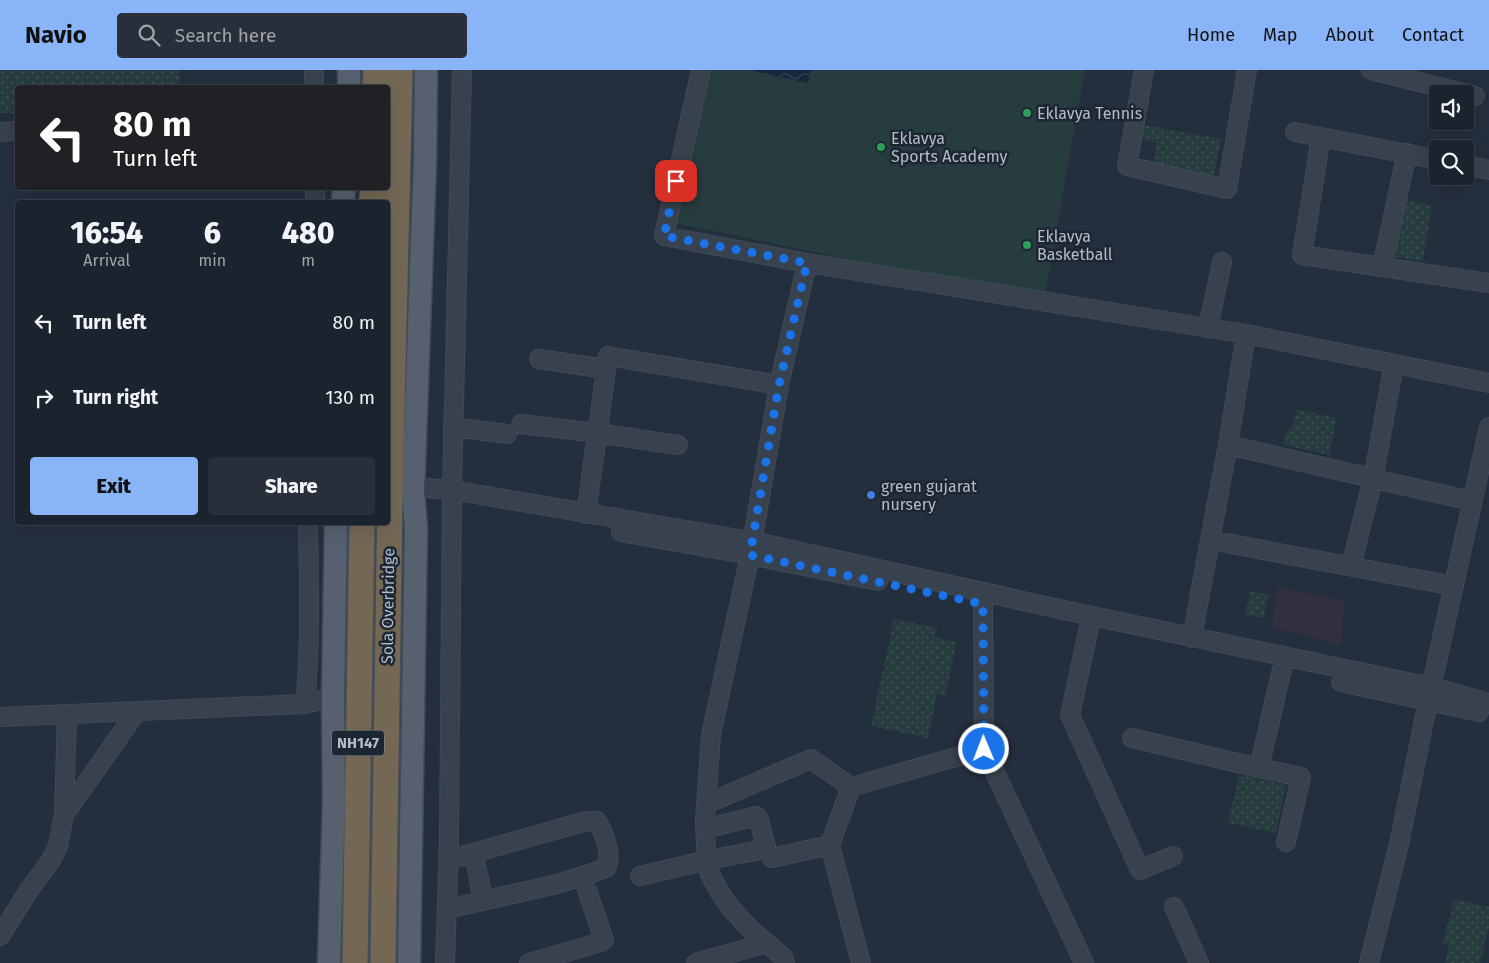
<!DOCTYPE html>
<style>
:root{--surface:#1b232e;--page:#282f3a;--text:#f1f3f6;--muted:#a0a4aa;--line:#39404a;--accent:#8ab4f8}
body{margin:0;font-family:"Fira Sans",sans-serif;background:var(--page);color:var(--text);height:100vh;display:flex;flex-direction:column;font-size:19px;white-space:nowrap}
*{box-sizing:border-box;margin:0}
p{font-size:16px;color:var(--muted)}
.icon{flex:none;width:28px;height:28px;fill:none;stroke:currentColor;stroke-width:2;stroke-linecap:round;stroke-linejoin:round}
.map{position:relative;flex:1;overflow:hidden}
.drawer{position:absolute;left:15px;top:130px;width:375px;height:325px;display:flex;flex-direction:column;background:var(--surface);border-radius:5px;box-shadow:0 5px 20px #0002,0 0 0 1px var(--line)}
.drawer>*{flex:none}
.hud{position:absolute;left:15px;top:15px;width:375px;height:105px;border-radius:5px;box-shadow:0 5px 20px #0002,0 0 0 1px var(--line);background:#202124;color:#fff;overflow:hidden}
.buttons{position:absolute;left:1429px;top:15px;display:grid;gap:10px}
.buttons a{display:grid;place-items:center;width:45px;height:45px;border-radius:5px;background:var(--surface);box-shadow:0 5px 20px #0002,0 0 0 1px var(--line);font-size:25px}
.pin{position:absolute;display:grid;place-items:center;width:42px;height:42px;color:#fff;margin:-21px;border-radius:10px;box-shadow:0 2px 8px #0006}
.me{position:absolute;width:55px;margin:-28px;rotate:359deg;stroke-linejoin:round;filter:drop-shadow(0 0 4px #0008)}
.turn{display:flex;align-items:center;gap:18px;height:105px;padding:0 15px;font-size:22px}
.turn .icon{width:65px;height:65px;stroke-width:2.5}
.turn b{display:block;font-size:35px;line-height:42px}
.eta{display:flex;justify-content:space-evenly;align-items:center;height:85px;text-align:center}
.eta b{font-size:30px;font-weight:800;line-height:35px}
.cta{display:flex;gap:10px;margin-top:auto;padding:10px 15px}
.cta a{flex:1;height:58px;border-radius:5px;background:var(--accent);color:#111;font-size:20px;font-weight:800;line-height:58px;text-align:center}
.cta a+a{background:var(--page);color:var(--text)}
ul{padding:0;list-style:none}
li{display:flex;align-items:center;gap:15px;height:75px;padding:0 15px}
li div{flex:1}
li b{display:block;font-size:19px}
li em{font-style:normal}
header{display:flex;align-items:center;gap:30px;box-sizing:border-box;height:70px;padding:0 25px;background:var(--accent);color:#111}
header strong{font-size:24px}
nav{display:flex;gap:28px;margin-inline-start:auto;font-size:18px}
.search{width:350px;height:45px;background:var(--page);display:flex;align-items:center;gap:12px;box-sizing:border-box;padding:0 18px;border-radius:5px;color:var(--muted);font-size:19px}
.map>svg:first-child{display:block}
.medical{fill:#32303f}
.grass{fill:url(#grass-dots)}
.pitch{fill:#263c3f}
.water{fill:url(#water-waves)}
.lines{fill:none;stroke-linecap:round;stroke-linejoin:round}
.minor-casing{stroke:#414a57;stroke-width:20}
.major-casing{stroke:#414a57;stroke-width:25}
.highway-casing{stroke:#434c59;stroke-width:28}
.minor{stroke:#38414e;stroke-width:18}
.major{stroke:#56606e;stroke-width:22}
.highway{stroke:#746855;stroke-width:25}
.minor-bridge-casing{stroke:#414a57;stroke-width:20;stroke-linecap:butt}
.minor-bridge{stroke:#38414e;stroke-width:18}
.route{stroke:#1a73e8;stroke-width:9;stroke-dasharray:0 16.2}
.leisure-dot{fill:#2e9e5b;stroke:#1d2633;stroke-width:2}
.shop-dot{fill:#3f7fe0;stroke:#1d2633;stroke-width:2}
.labels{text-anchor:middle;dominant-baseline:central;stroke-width:5;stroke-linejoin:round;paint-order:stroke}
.shield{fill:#1d2633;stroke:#878f9c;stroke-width:1}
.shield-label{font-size:15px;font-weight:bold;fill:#b4bcc9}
.poi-label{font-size:16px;fill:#b4bcc9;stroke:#1d2633;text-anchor:start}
.street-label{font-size:16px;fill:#b4bcc9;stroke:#1d2633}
</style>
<header>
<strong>Navio</strong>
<div class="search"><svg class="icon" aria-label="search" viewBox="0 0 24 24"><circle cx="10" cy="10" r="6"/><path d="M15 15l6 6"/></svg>Search here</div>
<nav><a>Home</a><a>Map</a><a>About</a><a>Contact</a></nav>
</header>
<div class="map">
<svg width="1489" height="893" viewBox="0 0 1489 893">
<defs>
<pattern id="grass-dots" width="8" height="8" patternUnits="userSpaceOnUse" patternTransform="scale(1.25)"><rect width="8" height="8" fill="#263c3f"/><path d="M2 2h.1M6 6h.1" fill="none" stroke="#435659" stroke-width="1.8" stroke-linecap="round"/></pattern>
<pattern id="water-waves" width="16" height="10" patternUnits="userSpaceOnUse" patternTransform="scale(1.25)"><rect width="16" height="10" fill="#17263c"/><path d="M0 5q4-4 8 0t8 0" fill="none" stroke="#364457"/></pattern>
</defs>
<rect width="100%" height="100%" fill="#242f3e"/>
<!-- medical -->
<path class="medical" d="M1278,517L1344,531L1341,575L1271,557Z"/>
<!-- grass -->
<path class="grass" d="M0,0H179V17L18,18L17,43H0Z
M1139,54L1221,69L1213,112L1152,100L1157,73L1137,69Z
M1404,130L1432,135L1423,191L1395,187Z
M1296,339L1337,348L1329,385L1283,375L1285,363L1293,355Z
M1250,521L1268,524L1264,548L1246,545Z
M894,549L937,558L935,567L957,572L945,626L937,624L928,668L871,656Z
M1239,705L1286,715L1276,763L1228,753Z
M1454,829L1489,837V857L1480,893H1445L1449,876L1443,874Z"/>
<!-- pitch -->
<path class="pitch" d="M707,0H1085L1044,230L675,153Z"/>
<!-- water -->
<path class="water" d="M753,0H811L808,13L753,1Z"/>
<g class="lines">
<defs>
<path id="minor" d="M314,0V18
M701,0L664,166L807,193L779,315L750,485L711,665L705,750L706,779L710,804L719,821L729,836L750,859L783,887L785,893
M1144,0L1127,96L1227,119L1247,0
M1371,0L1475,26
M0,62L18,61
M1295,62L1438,90
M1321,67L1302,185L1489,213
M1465,95L1489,100
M315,118V132
M807,193L1246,264
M1382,197L1407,83
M1208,258L1222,192
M539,289L606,299
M521,354L597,363L678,375
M453,357L507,364
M1363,406L1228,375L1246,264L1489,313
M1383,411L1472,431
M414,417L452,420L756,472L1073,542L1431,617L1489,633
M586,444L608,286L779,315
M621,462L750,485L878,511
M1210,470L1228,375
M1351,496L1373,409L1394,294
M1089,557L1070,645L1140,800L1173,786
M1192,568L1210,470L1454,516
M1282,599L1259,698L1301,707L1286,772
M1341,612L1479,642
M305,634C311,574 309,513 308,452
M0,647L305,634L333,627
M1132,668L1259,698
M984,679L1084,893
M851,717L830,775L861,893
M706,734L811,689L851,717L984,679L983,533
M64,745L137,641
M474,784L483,830
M772,788L830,775
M640,806L708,790L761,780L766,777L759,750L756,746L705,759
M1174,837L1199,893
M447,839L557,814L595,802L607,797C612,784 604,762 597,751H587L448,790
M0,866L29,820L50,792L58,776L64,745L67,644
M445,893L449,769L452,420L462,0
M529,893L601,872L604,870L587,820
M696,893L767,873
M1369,893L1399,774L1428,631L1489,357"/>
<path id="major" d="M349,18V0
M343,132L344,118
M329,893L334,732L333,627L336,452
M409,893L416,457L413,423L425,91L426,0"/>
<path id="highway" d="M375,18L376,0
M372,132L373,118
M355,893L362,452
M383,893L390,423L400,0"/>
</defs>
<!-- minor casing -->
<use href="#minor" class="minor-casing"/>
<!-- major casing -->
<use href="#major" class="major-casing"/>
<!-- highway casing -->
<use href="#highway" class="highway-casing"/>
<!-- minor -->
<use href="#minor" class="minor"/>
<!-- major -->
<use href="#major" class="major"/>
<!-- highway -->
<use href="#highway" class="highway"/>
<defs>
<path id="minor-bridge" d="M1363,406L1383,411"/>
</defs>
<!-- minor-bridge casing -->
<use href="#minor-bridge" class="minor-bridge-casing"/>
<!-- minor-bridge -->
<use href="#minor-bridge" class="minor-bridge"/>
</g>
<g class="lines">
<!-- route -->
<path class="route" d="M676,111L664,166L807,193L779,315L750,485L983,534L984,679"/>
</g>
<!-- markers -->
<g class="leisure-dot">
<circle cx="1027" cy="43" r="5"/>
<circle cx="881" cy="77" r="5"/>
<circle cx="1027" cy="175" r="5"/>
</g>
<circle class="shop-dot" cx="871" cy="425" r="5"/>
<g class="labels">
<!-- shield labels -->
<rect class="shield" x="332" y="660.5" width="52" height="25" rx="4"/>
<g class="shield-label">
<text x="358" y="673">NH147</text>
</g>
<!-- poi labels -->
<g class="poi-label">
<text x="1037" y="43">Eklavya Tennis</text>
<text x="891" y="68">Eklavya<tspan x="891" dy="18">Sports Academy</tspan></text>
<text x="1037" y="166">Eklavya<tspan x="1037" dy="18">Basketball</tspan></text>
<text x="881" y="416">green gujarat<tspan x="881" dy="18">nursery</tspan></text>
</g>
<!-- street labels -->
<g class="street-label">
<text transform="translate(388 536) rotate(-89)">Sola Overbridge</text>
</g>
</g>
</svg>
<div class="buttons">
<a><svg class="icon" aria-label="sound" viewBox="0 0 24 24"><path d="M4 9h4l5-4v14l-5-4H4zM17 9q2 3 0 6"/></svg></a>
<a><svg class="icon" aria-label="search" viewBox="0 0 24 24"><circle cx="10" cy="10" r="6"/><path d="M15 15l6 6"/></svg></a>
</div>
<div class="pin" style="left:676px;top:111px;background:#d93025"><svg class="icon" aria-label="arrive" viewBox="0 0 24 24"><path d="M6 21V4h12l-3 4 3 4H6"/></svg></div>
<svg class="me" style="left:984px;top:679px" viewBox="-20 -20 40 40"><circle r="17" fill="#1a73e8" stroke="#fff" stroke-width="3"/><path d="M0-11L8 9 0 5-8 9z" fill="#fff"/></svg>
<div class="hud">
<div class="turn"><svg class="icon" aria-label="left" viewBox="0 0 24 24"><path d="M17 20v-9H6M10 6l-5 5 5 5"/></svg><div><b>80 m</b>Turn left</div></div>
</div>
<section class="drawer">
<div class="eta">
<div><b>16:54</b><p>Arrival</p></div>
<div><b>6</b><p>min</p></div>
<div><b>480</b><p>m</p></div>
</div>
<ul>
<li><svg class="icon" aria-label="left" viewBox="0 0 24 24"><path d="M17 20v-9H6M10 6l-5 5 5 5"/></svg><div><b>Turn left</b></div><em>80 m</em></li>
<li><svg class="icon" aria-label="right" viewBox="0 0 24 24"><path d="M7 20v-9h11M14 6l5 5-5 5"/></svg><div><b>Turn right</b></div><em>130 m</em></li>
</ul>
<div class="cta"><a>Exit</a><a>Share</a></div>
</section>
</div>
